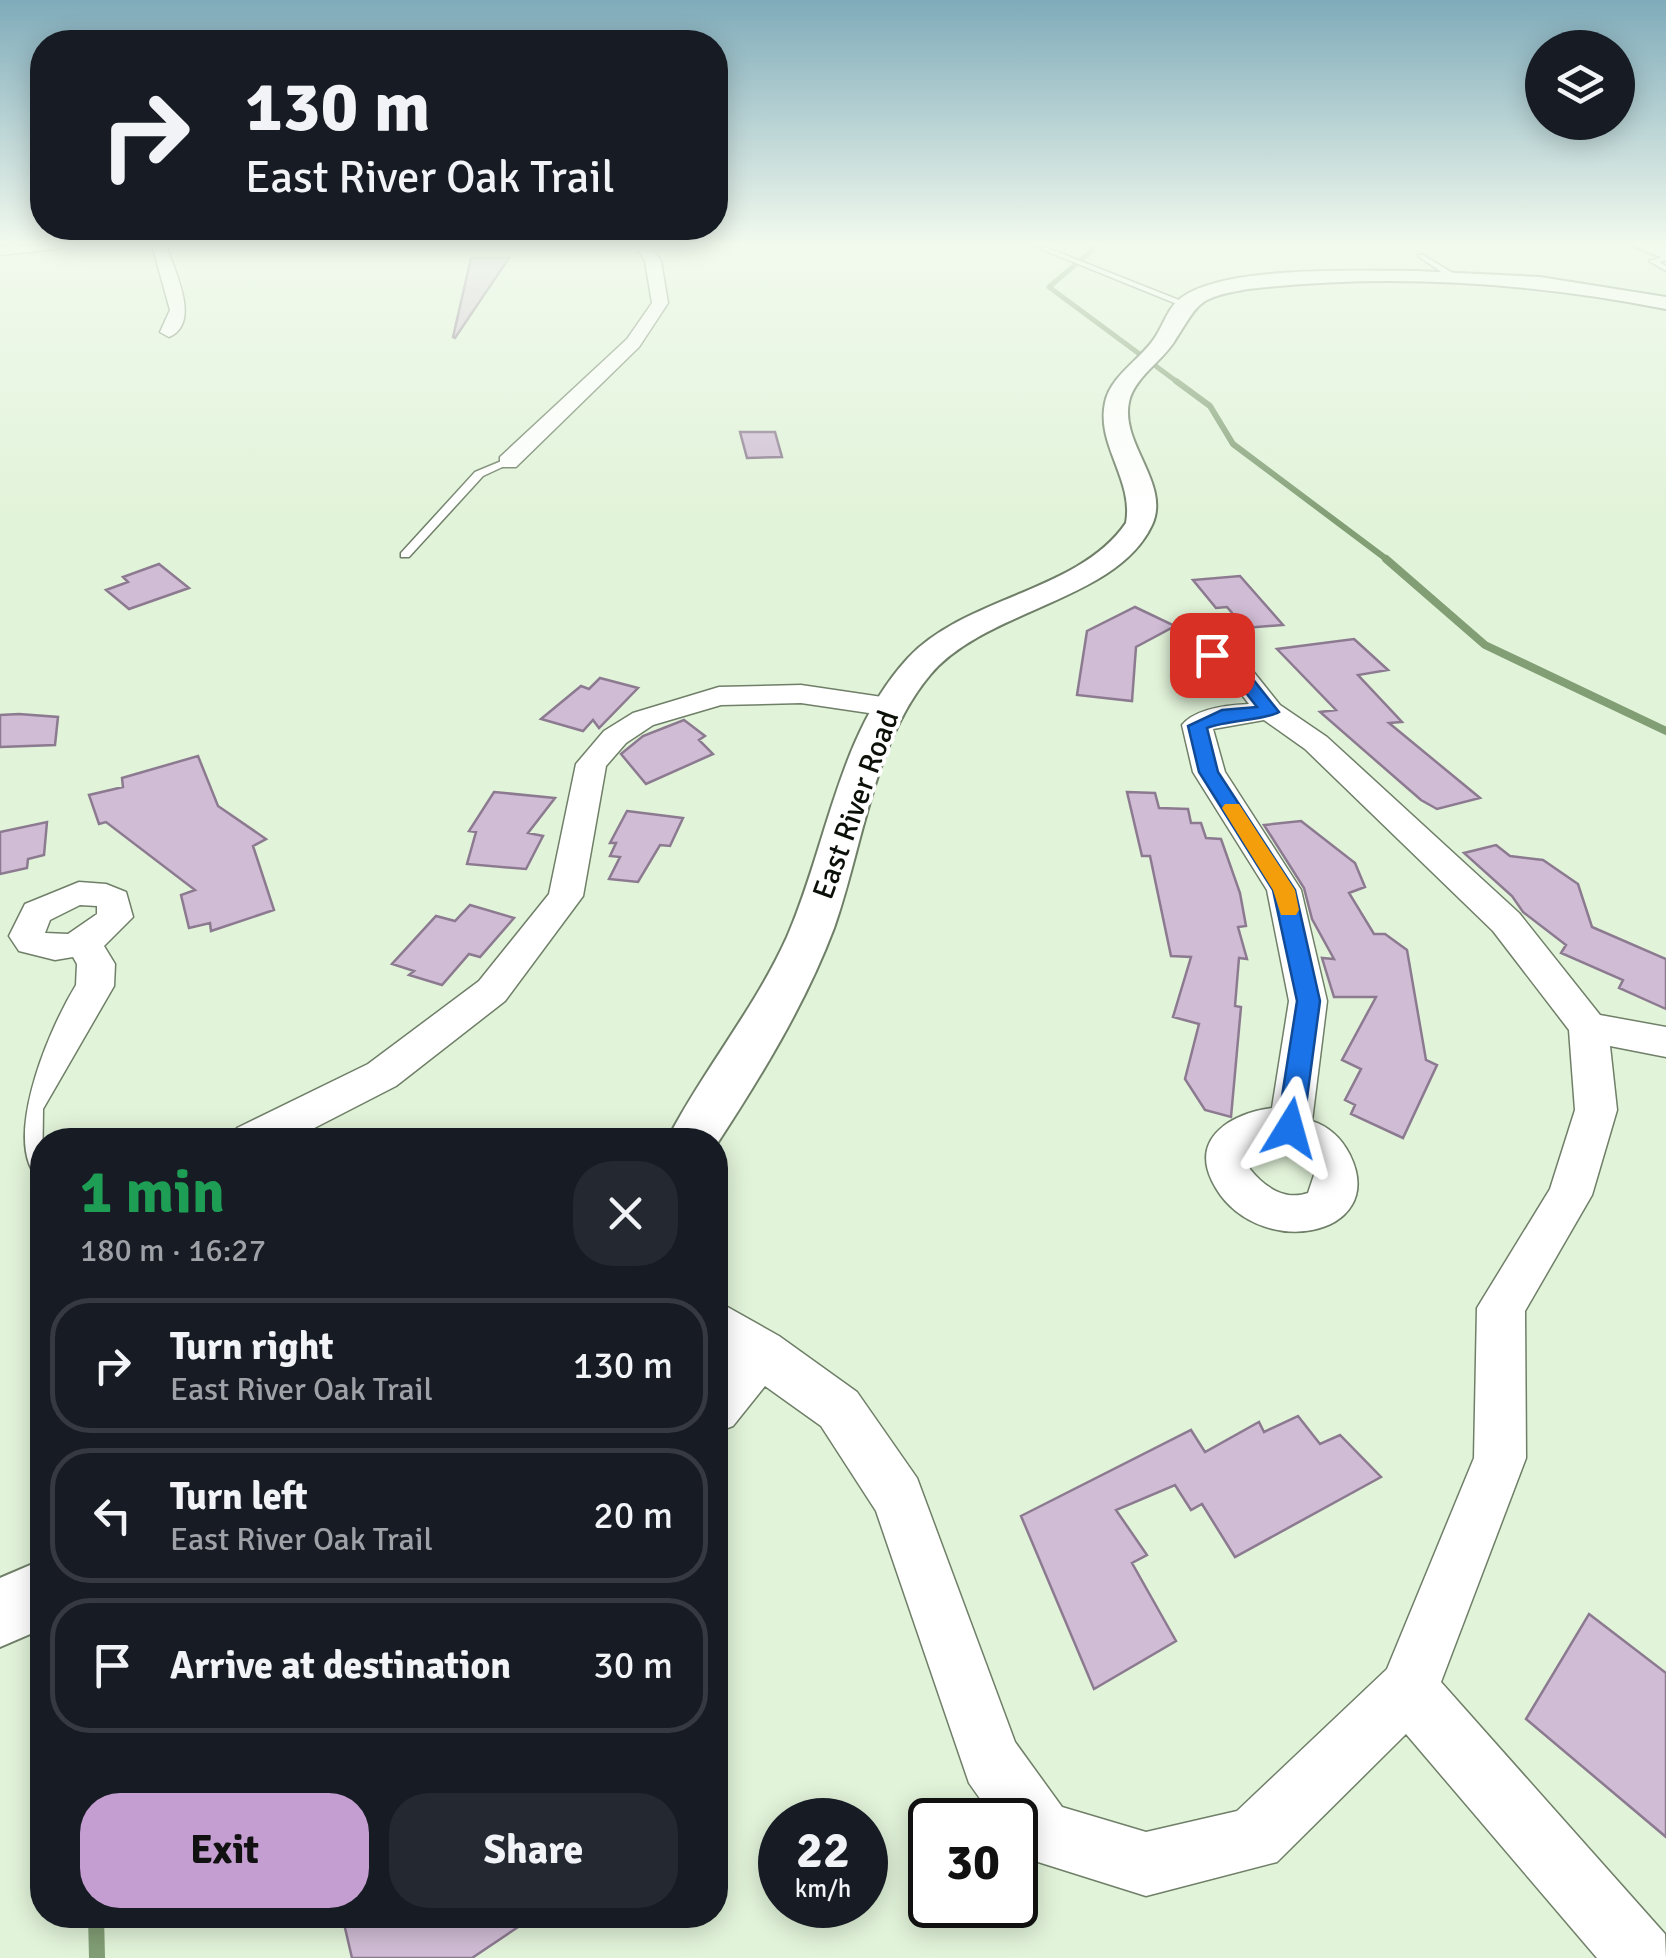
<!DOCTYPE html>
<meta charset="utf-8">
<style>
:root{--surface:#171b24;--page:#242831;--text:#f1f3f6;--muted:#9ea1a6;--line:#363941;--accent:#c59ed1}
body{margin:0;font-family:Signika,sans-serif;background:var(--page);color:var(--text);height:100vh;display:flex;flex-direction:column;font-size:38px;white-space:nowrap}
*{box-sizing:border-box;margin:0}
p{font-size:32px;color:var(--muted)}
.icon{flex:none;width:55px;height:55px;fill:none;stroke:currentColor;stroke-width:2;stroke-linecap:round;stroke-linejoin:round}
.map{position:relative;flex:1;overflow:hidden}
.panel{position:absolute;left:30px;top:1128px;width:698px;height:800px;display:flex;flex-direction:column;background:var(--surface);border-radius:40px;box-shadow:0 5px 25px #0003}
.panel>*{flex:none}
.guide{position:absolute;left:30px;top:30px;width:698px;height:210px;border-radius:40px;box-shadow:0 5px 25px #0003;background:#171b24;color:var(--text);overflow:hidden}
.controls{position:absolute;left:1525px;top:30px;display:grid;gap:20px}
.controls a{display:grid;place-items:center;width:110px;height:110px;border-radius:50%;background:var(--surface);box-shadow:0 5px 25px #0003;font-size:50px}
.speed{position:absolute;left:758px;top:1798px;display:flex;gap:20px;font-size:50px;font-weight:700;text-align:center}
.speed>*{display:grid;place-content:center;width:130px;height:130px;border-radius:50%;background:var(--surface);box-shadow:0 5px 25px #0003;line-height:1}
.speed small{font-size:25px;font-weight:400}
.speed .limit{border:5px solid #111;border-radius:15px;background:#fff;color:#111}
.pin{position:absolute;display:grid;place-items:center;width:85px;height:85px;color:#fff;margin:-42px;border-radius:20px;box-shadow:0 5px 15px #0006}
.me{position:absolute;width:110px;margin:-55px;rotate:8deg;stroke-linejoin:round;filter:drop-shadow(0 0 8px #0008)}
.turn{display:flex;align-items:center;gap:35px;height:210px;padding:0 50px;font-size:45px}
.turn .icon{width:130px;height:130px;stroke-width:2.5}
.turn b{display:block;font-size:70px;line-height:85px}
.round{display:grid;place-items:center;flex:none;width:105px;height:105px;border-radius:40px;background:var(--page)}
.head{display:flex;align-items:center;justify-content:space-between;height:170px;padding:0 50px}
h1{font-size:60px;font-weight:800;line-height:75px;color:#1e9e55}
.primary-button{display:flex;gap:20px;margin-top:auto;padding:20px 50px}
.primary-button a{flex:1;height:115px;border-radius:40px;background:var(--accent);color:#111;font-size:40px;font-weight:800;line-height:115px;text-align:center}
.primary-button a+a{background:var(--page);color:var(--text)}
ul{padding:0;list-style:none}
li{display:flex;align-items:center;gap:30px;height:135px;margin:0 20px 15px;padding:0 30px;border:5px solid var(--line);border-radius:40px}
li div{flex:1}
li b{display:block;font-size:38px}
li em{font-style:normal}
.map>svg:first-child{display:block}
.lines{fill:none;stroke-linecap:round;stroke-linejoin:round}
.stream-far3{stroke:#829e75;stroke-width:5}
.stream-far2{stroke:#829e75;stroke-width:6}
.stream-far1{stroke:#829e75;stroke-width:8}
.stream{stroke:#829e75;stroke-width:16}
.building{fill:#d0bdd5;stroke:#8c7a90;stroke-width:2.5}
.service-casing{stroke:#6f7f68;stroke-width:3}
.minor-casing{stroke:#6f7f68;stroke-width:3}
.tertiary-casing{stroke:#6f7f68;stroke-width:4}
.primary-casing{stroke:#6f7f68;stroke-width:4}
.service{fill:#fff;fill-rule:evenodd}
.minor{fill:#fff;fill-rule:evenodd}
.tertiary{fill:#fff;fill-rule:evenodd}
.primary{fill:#fff;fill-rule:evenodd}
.route{fill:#1a73e8;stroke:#114b97;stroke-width:2.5}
.slow{fill:#f59e0b}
.labels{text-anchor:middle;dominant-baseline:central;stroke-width:8;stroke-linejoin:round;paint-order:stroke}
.far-street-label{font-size:30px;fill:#0b1008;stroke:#fff}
</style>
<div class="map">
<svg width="1666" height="1958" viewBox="0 0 1666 1958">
<rect width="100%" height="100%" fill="#e1f3d9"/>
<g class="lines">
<!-- stream-far3 -->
<path class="stream-far3" d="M1093,245L1095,248L1049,287L1180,384
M0,246L8,245"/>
<!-- stream-far2 -->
<path class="stream-far2" d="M1176,381L1210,406L1233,444L1389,561"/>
<!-- stream-far1 -->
<path class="stream-far1" d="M1386,559L1485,645L1666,731"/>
<!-- stream -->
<path class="stream" d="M96,1915L97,1958"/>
</g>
<!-- building -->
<path class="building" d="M471,258H509L455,338L453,337Z
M740,432H775L782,457L747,458Z
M159,564L189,588L129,609L106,590L128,582L123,577Z
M1240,576L1283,625L1245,628L1227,607L1216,608L1193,580Z
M1135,607L1175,626L1136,647L1132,701L1077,695L1087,631Z
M1354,639L1388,670L1358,675L1402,722L1389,723L1480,798L1437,809L1421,800L1320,712L1336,710L1277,649Z
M600,678L638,688L599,728L593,720L583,731L541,719L581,686L589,689Z
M19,714L58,717L55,745L0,747V715Z
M684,720L705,736L699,740L713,754L646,784L621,754L643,736Z
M198,756L218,806L266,839L253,846L274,910L211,931L210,923L189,928L181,895L195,890L106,822L99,824L89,795L123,787L122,778Z
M494,792L555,798L528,833L543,836L526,869L467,864L476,832L469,831Z
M1127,792L1155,793L1159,808L1188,809L1191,823H1201L1206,838L1221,839L1240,893L1246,926L1238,927L1247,959L1239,958L1235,1006L1241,1007L1231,1117L1205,1110L1185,1079L1199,1024L1173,1017L1191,957L1171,956L1150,856H1142Z
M627,811L683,818L670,846L660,845L638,882L609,879L620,857L610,856L616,843H610Z
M1301,821L1355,863L1365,887L1349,893L1374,934H1385L1407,950L1426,1060L1437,1065L1403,1138L1351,1114L1355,1105L1345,1100L1361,1069L1342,1060L1376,997H1334L1322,958L1334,959L1312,919L1304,888L1264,825Z
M47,822L44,855L28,859L27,868L0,874V832Z
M1496,845L1510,856L1543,860L1578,884L1592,927L1666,959V1009L1619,988L1623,980L1561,953L1566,945L1523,912L1512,896L1464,853Z
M470,905L514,918L480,957L469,954L442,985L409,975L414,971L392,964L436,916L455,921Z
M1298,1416L1320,1444L1340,1435L1381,1477L1235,1557L1202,1504L1191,1510L1175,1485L1116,1510L1147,1555L1132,1563L1176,1641L1094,1689L1021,1516L1191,1430L1205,1452L1259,1422L1264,1432Z
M1589,1614L1666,1673V1837L1526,1719Z
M342,1915H536L472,1958H352Z"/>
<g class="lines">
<defs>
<path id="service" d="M1031,245H1040L1189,304L1182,306Z
M1419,255H1423L1456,275L1449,277L1419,257Z
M1666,256V260L1659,262L1666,266V271L1649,261Z
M504,460L513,462L483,476L409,557H401V553L475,472Z"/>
<path id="minor" d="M65,245L58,249L0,255V247Z
M152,245H166C174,270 202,323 169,337L160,332L170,310Z
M636,245H650L661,261L668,303L639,347L516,467H500V457L627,339L652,303L645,261Z
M1212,647L1248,665L1280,705L1327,737L1519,913L1600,1015L1666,1027V1057L1610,1046L1617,1110L1592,1195L1525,1311L1526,1458L1441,1682L1665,1934L1666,1958H1597L1406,1734L1277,1862L1146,1896L1019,1856L1015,1849V1820H995L969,1783L876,1511L821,1426L765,1386L733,1426L715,1433V1371L726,1358L715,1350V1300L779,1336L857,1392L917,1478L1015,1742L1062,1807L1146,1832L1237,1811L1387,1669L1474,1458L1477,1308L1550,1189L1575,1110L1569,1030L1493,931L1305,749L1264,720L1213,729L1225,772L1301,890L1327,1001L1312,1121C1330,1127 1342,1139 1350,1155C1391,1239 1252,1263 1212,1181C1190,1136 1234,1113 1272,1108L1289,1001L1267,890L1193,772L1182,725C1196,708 1228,705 1249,704L1228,677L1198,655ZM1273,1142C1290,1147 1307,1155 1315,1172L1308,1193C1285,1201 1264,1187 1250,1169L1249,1151Z
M801,685L889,698L904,707L889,716L801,703L721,705L653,725L626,743L606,766L583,896L505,1001L396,1086L291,1140H231L237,1128L368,1064L479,981L549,894L576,764L604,731L633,713L719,687Z
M79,882L106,884L126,892L133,917L104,946L115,964L114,986L43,1109L42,1182C0,1149 45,1036 76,985L77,964L73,957L55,960L19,951L9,936L25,904ZM80,905L97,906V914L68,934L45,933L50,920Z"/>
<path id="tertiary" d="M1417,271L1540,277L1666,297V309C1529,282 1387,273 1248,289C1196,298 1200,302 1174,342C1161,362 1134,378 1129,402C1120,444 1171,484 1152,525C1117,601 985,609 930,675C873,743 863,846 834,928C805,1005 760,1078 715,1147V1140H667C703,1070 754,1010 787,937C827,846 838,734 908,658C966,596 1079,592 1126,523C1134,480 1096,445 1105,403C1110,378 1136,362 1151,343C1163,329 1166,309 1181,298C1225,265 1361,271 1417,271Z
M42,1560V1629L0,1647V1578Z"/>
<path id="primary" d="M1631,245H1666V259Z"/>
</defs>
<!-- service casing -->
<use href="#service" class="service-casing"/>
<!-- minor casing -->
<use href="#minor" class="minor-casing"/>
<!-- tertiary casing -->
<use href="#tertiary" class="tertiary-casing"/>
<!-- primary casing -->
<use href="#primary" class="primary-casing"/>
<!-- service -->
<use href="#service" class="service"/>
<!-- minor -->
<use href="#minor" class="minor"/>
<!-- tertiary -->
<use href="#tertiary" class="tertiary"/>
<!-- primary -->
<use href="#primary" class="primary"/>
</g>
<!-- sky -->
<linearGradient id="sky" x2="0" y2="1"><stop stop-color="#7fabba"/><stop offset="0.47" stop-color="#f2faee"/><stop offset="1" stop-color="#f2faee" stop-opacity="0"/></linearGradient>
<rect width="1666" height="519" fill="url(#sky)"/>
<!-- route -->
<path class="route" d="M1212,650L1244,668L1279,712C1267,720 1227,720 1207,728L1218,772L1295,890L1320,1001L1303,1128L1290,1138L1277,1128L1297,1001L1273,890L1199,772L1188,726L1222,710L1257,707L1232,675L1206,659L1204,655Z"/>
<!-- slow -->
<path class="slow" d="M1225,804H1239L1295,890L1299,910L1296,915H1281L1273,890L1222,808Z"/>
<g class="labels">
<!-- far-street labels -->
<g class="far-street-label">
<text transform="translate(856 805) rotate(-70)">East River Road</text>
</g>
</g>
</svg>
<div class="controls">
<a><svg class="icon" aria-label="layers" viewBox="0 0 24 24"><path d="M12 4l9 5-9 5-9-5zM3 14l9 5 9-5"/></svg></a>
</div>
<div class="speed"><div>22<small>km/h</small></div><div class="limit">30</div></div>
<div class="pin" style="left:1212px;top:655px;background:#d93025"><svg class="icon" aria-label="arrive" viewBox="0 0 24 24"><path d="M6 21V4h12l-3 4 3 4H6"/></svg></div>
<svg class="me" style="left:1290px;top:1128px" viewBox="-20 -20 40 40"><path d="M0-17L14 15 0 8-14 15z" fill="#1a73e8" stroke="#fff" stroke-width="4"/></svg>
<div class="guide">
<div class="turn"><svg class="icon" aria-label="right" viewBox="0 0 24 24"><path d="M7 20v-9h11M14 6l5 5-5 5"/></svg><div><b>130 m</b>East River Oak Trail</div></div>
</div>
<section class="panel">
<div class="head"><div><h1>1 min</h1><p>180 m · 16:27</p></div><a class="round"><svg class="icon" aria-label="close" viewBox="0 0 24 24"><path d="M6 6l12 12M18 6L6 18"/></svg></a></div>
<ul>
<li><svg class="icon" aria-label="right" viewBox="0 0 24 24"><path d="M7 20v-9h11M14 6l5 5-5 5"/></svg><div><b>Turn right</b><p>East River Oak Trail</p></div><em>130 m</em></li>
<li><svg class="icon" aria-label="left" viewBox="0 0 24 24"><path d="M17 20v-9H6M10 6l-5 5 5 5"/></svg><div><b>Turn left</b><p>East River Oak Trail</p></div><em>20 m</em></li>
<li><svg class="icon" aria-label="arrive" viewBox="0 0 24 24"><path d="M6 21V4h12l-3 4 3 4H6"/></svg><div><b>Arrive at destination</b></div><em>30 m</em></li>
</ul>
<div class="primary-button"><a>Exit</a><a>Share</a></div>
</section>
</div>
